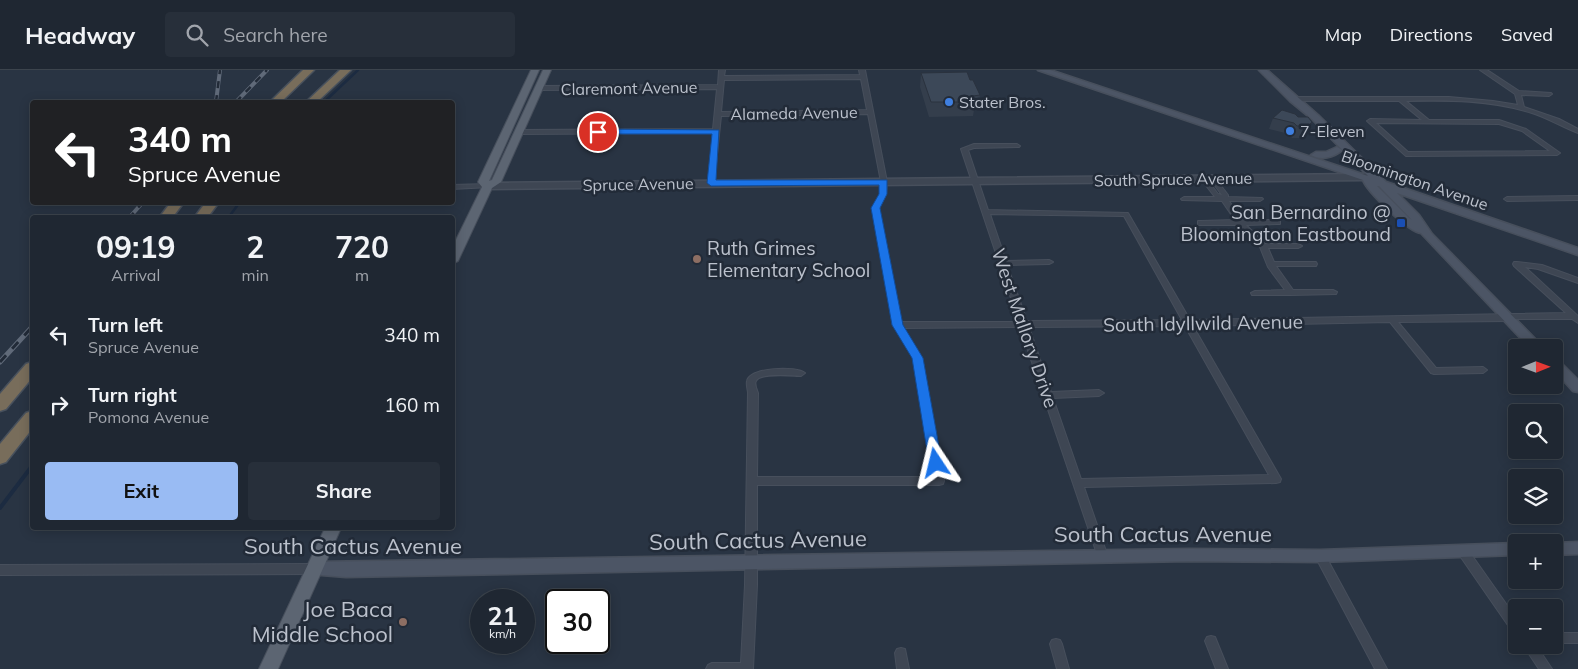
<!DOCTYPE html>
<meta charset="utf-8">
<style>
:root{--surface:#1f2732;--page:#272f3a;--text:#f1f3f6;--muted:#a1a5ac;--line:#3c444d;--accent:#99bbf3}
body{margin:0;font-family:Mulish,sans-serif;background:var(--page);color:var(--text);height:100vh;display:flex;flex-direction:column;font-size:19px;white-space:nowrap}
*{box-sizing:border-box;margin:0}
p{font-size:16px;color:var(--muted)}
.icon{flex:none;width:28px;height:28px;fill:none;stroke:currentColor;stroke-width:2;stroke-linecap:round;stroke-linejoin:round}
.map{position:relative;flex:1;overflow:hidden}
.details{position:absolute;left:30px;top:145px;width:425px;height:315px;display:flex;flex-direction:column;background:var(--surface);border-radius:5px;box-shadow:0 2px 12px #0003,0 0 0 1px var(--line)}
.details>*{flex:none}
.hud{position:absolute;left:30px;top:30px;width:425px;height:105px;border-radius:5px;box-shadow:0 2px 12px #0003,0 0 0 1px var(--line);background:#202124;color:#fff;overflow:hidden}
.needle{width:32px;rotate:89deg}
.tools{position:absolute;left:1508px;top:269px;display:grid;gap:10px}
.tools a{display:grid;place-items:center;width:55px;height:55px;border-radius:5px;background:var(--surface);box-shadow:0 2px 12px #0003,0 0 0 1px var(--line);font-size:25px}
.speed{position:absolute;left:470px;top:519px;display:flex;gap:10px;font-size:25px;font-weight:700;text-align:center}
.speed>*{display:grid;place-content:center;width:65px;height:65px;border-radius:50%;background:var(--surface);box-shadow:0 2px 12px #0003,0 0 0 1px var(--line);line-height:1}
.speed small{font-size:12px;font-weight:400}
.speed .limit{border:2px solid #111;border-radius:8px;background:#fff;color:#111}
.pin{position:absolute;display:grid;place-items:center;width:42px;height:42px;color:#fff;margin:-21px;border:2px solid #fff;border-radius:50%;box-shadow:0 1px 5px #0007}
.me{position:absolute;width:55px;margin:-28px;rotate:350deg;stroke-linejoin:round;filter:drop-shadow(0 0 4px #0008)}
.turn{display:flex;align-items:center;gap:18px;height:105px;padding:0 15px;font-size:22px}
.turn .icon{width:65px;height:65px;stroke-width:2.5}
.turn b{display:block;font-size:35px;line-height:42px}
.eta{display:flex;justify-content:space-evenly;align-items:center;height:85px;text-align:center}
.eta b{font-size:30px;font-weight:700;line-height:35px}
.action{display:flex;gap:10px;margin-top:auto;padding:10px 15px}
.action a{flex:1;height:58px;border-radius:5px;background:var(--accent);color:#111;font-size:20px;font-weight:700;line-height:58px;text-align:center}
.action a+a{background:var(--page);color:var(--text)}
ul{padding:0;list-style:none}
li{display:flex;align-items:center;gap:15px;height:70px;padding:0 15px}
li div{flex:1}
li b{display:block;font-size:19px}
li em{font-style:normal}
header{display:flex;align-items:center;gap:30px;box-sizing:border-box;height:70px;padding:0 25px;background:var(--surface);border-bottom:1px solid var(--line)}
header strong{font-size:24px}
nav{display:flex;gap:28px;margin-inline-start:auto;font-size:18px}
.search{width:350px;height:45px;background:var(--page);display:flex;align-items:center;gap:12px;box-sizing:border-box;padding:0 18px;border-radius:5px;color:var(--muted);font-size:19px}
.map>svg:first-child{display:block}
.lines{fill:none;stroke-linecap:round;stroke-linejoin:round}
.stream-far1{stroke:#1c2b41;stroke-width:2.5}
.stream{stroke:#1c2b41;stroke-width:4}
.minor-casing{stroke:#474f5c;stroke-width:2}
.tertiary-casing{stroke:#474f5c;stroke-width:3}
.secondary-casing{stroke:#474f5c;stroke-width:3}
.primary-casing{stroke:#474f5c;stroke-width:2}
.motorway-casing{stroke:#48515d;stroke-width:3}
.minor{fill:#3e4653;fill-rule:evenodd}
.tertiary{fill:#3e4653;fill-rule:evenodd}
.secondary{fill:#4c5565;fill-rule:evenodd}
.primary{fill:#5c6572;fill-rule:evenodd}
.motorway{fill:#786d5b;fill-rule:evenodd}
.rail-far1-casing{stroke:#606a79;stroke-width:4}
.rail-casing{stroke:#606a79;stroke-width:5}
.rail-far1{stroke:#222b38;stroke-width:2.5;stroke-dasharray:7;stroke-linecap:butt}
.rail{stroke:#222b38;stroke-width:3;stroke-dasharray:9;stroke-linecap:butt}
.wall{fill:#343e4c}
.shaded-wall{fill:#2a323e}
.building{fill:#3c4858;stroke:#2a323e}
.route{fill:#1a73e8;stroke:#114b97}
.shop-dot{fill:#3f7fe0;stroke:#222b38;stroke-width:2}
.transit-dot{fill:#1a4fb4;stroke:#222b38;stroke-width:2}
.education-dot{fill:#8d6e63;stroke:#222b38;stroke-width:2}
.labels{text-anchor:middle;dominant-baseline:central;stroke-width:5;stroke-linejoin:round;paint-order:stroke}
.far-street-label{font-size:16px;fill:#bbc1cc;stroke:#222b38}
.far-poi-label{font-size:16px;fill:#bbc1cc;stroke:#222b38;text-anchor:start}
.poi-label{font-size:19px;fill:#bbc1cc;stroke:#222b38;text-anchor:end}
.street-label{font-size:19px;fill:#bbc1cc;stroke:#222b38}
.near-street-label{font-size:22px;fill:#bbc1cc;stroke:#222b38}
.near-poi-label{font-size:22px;fill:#bbc1cc;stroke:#222b38;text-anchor:end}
</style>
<header>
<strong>Headway</strong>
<div class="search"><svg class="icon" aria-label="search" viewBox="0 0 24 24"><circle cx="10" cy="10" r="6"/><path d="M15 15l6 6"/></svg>Search here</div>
<nav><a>Map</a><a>Directions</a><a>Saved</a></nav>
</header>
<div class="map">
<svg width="1578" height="599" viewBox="0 0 1578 599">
<rect width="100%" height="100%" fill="#293443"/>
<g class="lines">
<!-- stream-far1 -->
<path class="stream-far1" d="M324,32L358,0
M228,148L240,132"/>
<!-- stream -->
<path class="stream" d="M0,438L32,396"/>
<defs>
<path id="minor" d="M719,0H725L724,6L860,5L859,0H865L887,112L886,124L879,138L901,252H1019L961,79L974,74H1017L1020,76L1019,77L974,78L968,80L988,140L1128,143L1190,250L1566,243L1514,196L1513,194L1514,192H1517L1542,195L1578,208V213L1538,199L1525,197L1578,246V253L1572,249H1513L1509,251L1398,252L1436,298L1483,297L1487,300L1483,303L1434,304L1431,303L1390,252L1193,256L1281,409L1280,412L1276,413L1084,417L1108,487L1107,490L1103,492L1099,490L1098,487L1020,257L903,258L922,288L944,411L943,414L939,415H757V515L753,599H706L708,595L712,593H741L745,515L748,323C748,320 746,315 747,311C750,297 797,296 805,303L801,306C793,306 760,302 756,311C754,314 757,320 758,323L757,407H933L914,288L893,255L873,138L880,124L881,112L868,44L721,46L714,113L711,115L708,113L713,63L518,64L515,62L518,60L713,59L717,19L539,20L536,18L539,16L718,15ZM861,9L867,40L721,42L724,10ZM990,144L1124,146L1182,250L1027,251L1007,195L1049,194L1053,192L1049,190L1006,191ZM1185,256L1269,405L1081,409L1053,328L1099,326L1104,323L1099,320L1051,322L1029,257Z
M1480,0H1487L1519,21L1551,23L1552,24L1549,26L1521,25L1524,37L1559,49L1578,59V63C1562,57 1548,48 1532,43C1491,30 1448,30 1406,31L1429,50H1499L1526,59L1560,83L1557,85L1406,86L1367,51L1370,49L1422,50L1399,31H1293L1290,29L1293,27H1449L1493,31L1518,35L1515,24ZM1376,53L1499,54L1522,61L1550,81L1408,82Z
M1204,107L1206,108L1218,124L1222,125L1210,109L1211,108H1215L1228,125V127L1262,128L1263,129L1260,131H1229L1242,150H1280V154H1277L1246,155L1265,174H1298L1302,176L1298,178H1268L1274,192H1316L1317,194L1316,196H1276L1293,220H1333L1337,222L1336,224L1291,225H1252L1251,223L1255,221L1285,220L1268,197L1260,177L1238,155H1198V151H1201L1235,150L1222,131L1182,130L1181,129L1184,127H1215L1201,109Z
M488,114L491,116L490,117L452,119V115Z
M1578,126V130L1507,131L1504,129L1507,127Z
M1462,476L1466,477L1516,548V562L1512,561L1458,483L1457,480L1458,477Z
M1320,481L1324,483L1387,599H1375L1315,486L1316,483Z
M315,494L319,496L320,499L319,502L315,504L0,505V495Z
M1554,563H1578V573H1554Z
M1211,566L1215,567L1228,599H1216L1205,571L1207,567Z
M1056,569L1060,570L1062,574L1069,599H1057L1050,574L1052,570Z
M1523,575H1536L1552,599H1539Z
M901,578L905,579L909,599H897L895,583L897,579Z"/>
<path id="tertiary" d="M1373,102L1376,103V107L1363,110L488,119L484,116L488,113L1363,104Z"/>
<path id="secondary" d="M1038,0H1050L1368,106L1312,49L1290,31L1259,0H1267L1318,45L1386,112L1578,178V185L1397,123L1419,145L1432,164L1544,278H1530L1421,163C1408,162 1367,121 1363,110ZM1377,116H1379L1412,150L1409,148Z
M1337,77L1342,80C1334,87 1321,91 1311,85L1316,82H1326Z
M1554,289L1558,290L1578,310V322L1573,321L1554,300Z
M1578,472V484L1554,485V473Z
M1516,473V485L1320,492L1190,491L346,507L309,504L307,499L309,494L315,492L1190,479L1320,480Z"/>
<path id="primary" d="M531,0H539L489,111L492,110L543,0H551L501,112L492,118L458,191L452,194V178L482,117L478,112Z
M325,458H341L278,599H259Z"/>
<path id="motorway" d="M303,0H314L281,32H270Z
M340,0H351L317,32H306Z
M171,132H184L172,148H159Z
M206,132H219L207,148H194Z
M32,292V308L6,339L0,341V324L26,294Z
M32,341V359L6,392L0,394V374L26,343Z"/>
</defs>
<!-- minor casing -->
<use href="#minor" class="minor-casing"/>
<!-- tertiary casing -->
<use href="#tertiary" class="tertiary-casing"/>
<!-- secondary casing -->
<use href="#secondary" class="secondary-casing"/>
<!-- primary casing -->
<use href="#primary" class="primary-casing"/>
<!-- motorway casing -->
<use href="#motorway" class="motorway-casing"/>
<!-- minor -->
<use href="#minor" class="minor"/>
<!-- tertiary -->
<use href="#tertiary" class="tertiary"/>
<!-- secondary -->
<use href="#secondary" class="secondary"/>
<!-- primary -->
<use href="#primary" class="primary"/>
<!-- motorway -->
<use href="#motorway" class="motorway"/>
<defs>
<path id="rail-far1" d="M216,32L220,0
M236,32L267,0
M129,148L143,132"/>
<path id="rail" d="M0,292L32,257"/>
</defs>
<!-- rail-far1 casing -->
<use href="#rail-far1" class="rail-far1-casing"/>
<!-- rail casing -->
<use href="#rail" class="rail-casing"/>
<!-- rail-far1 -->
<use href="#rail-far1" class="rail-far1"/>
<!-- rail -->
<use href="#rail" class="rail"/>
</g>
<!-- wall -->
<path class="wall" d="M921,3L980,25L978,40H974L973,46L929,47L920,17Z
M1273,48L1312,52L1307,63L1303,68H1292L1289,64L1269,59Z"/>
<!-- shaded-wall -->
<path class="shaded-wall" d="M1312,52L1307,63L1303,68L1308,56Z"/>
<!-- building -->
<path class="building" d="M967,2L970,10H973L980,25L973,26L975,32H931L921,3Z
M1282,40L1295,44L1298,47H1308L1312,52L1308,56H1297L1294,53L1273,48Z"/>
<!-- route -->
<path class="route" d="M598,59L719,60L716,110H887V124L880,138L903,255L923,288L942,393L940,396H931L929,393L912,288L892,255L871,138L879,124V115L711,116L707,113L712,64H596V60Z"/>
<!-- markers -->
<g class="shop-dot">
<circle cx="949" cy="32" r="5"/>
<circle cx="1290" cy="61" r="5"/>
</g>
<rect class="transit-dot" x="1396" y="148" width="10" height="10" rx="2.5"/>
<g class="education-dot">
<circle cx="697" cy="189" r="5"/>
<circle cx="403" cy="552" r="5"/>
</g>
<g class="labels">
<!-- far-street labels -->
<g class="far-street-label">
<text transform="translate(629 18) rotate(-1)">Claremont Avenue</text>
<text transform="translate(794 43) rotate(-1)">Alameda Avenue</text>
<text transform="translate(1173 109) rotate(-1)">South Spruce Avenue</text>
<text transform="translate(1415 110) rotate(19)">Bloomington Avenue</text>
<text transform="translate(638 114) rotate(-1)">Spruce Avenue</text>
</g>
<!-- far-poi labels -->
<g class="far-poi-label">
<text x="959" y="32">Stater Bros.</text>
<text x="1300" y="61">7-Eleven</text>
</g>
<!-- poi labels -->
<g class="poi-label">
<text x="1391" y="142">San Bernardino @<tspan x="1391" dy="22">Bloomington Eastbound</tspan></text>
<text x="707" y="178" text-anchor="start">Ruth Grimes<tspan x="707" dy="22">Elementary School</tspan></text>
</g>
<!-- street labels -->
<g class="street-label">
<text transform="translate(1203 253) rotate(-1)">South Idyllwild Avenue</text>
<text transform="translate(1025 258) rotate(71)">West Mallory Drive</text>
</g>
<!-- near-street labels -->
<g class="near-street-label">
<text x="1163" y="464">South Cactus Avenue</text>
<text transform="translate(758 470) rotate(-1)">South Cactus Avenue</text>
<text x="353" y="476">South Cactus Avenue</text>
</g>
<!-- near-poi labels -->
<g class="near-poi-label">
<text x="393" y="539">Joe Baca<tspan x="393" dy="25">Middle School</tspan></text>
</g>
</g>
</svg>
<div class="tools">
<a><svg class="needle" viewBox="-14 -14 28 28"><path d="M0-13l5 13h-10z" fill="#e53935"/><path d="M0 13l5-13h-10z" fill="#a1a5ac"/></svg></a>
<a><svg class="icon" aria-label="search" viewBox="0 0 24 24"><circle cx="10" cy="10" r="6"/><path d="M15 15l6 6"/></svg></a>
<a><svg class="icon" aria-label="layers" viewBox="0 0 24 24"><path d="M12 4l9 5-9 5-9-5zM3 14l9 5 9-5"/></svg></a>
<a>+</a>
<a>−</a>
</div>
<div class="speed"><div>21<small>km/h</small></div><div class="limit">30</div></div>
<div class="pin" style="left:598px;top:62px;background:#d93025"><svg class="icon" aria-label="arrive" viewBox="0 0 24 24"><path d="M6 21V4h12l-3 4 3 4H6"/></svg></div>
<svg class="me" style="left:936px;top:393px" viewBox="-20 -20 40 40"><path d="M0-17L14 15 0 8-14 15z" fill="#1a73e8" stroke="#fff" stroke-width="4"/></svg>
<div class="hud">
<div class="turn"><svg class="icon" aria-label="left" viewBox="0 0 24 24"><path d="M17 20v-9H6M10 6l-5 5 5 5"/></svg><div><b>340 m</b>Spruce Avenue</div></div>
</div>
<section class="details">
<div class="eta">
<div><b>09:19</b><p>Arrival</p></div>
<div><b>2</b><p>min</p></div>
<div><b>720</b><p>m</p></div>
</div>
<ul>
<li><svg class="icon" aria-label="left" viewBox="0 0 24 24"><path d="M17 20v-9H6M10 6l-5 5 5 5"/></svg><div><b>Turn left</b><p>Spruce Avenue</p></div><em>340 m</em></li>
<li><svg class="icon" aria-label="right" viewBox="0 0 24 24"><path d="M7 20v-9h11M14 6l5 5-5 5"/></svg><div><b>Turn right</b><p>Pomona Avenue</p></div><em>160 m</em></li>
</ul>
<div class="action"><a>Exit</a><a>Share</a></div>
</section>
</div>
